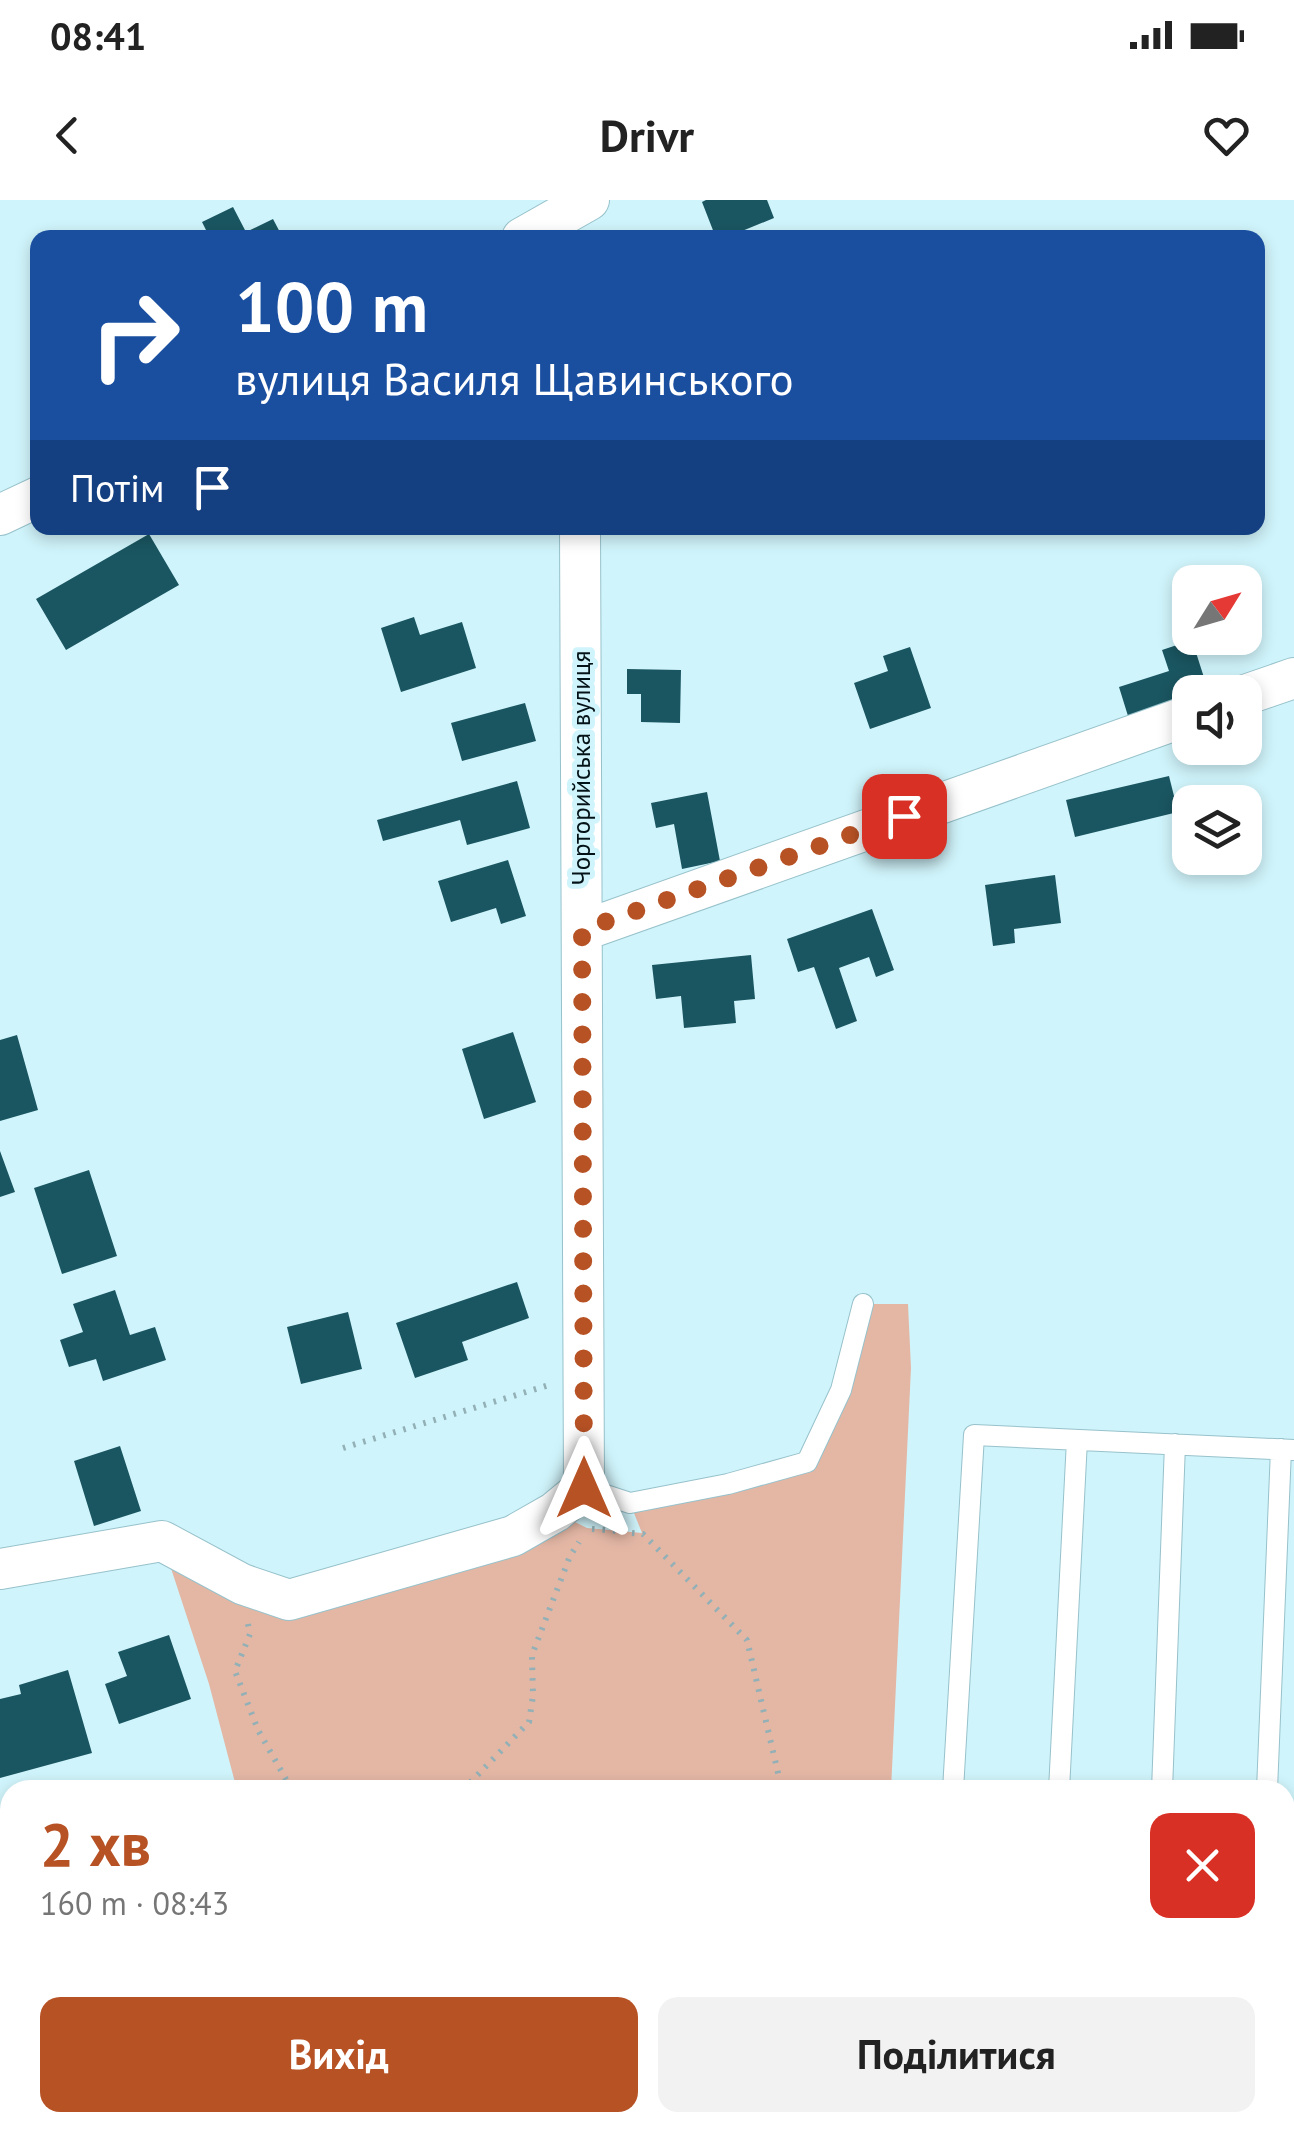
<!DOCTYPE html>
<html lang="uk">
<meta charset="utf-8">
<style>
:root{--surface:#fff;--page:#f2f2f2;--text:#222;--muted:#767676;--accent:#b75225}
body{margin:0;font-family:"PT Sans",sans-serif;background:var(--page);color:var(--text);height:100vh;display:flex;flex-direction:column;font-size:38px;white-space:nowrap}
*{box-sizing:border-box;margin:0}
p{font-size:32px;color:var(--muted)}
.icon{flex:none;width:55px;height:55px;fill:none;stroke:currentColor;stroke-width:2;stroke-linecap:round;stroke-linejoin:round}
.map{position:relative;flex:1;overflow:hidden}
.side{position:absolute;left:0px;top:1580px;width:1295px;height:352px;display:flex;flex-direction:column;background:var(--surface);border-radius:30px 30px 0 0;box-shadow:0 5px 15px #0003}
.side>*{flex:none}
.banner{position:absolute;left:30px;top:30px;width:1235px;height:305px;border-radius:20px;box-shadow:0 5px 15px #0003;background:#1a4fa0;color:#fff;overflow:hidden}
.needle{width:65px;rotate:53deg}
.controls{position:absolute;left:1172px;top:365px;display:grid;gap:20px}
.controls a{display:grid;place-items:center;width:90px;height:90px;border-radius:20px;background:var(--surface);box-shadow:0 5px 15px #0003;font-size:50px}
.pin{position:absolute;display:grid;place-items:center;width:85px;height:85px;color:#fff;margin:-42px;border-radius:20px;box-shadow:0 5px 15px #0006}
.me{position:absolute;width:110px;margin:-55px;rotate:0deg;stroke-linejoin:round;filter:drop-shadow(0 0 8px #0008)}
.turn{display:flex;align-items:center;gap:35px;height:210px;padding:0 40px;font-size:45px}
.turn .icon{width:130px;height:130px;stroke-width:2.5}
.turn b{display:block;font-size:70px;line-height:85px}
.then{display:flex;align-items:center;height:95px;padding:0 40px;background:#0003;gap:20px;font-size:38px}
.round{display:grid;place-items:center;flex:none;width:105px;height:105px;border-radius:20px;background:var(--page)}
.head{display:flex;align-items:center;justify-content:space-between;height:170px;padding:0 40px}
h1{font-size:60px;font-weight:800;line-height:75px;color:var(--accent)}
.button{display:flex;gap:20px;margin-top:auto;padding:20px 40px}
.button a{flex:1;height:115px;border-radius:20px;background:var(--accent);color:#fff;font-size:40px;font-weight:800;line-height:115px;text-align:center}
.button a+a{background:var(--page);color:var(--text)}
.status{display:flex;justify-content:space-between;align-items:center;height:70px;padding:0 50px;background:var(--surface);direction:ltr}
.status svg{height:28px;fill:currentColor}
header{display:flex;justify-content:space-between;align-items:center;height:130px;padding:0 40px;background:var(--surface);font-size:45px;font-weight:800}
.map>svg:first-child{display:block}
.green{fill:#e4b7a5}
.forest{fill:#daaa98}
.building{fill:#1a5661}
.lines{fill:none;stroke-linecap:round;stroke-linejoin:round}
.service-casing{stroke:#97c2cb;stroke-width:22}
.minor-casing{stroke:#97c2cb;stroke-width:42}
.path{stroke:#92b0b6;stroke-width:6;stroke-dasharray:2.5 8;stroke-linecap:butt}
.service{stroke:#fff;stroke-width:20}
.minor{stroke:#fff;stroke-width:40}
.route{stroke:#b75225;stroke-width:18;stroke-dasharray:0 32.4}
.labels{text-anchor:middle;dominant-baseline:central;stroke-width:10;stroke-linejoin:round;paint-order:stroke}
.street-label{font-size:25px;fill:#031216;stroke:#d0f4fb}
</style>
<div class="status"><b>08:41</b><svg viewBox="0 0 49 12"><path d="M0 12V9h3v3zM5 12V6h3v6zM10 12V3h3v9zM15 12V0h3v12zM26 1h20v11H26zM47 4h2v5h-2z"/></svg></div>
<header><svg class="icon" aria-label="back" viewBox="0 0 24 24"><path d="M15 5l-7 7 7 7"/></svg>Drivr<svg class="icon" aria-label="heart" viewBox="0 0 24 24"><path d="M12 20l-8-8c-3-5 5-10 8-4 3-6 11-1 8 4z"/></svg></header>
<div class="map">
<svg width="1294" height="1932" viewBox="0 0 1294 1932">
<rect width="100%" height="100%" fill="#d0f4fb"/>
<!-- green -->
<path class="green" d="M863,1104H908L911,1168L891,1590H237L209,1484L162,1341L289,1400L555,1312L587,1328L642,1333L630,1303L806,1262Z"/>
<!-- forest -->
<path class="forest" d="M36,1922H792L795,1932H0Z"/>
<!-- building -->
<path class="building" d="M706,0H767L774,18L725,38H716L702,2Z
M233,7L246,32L273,19L283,38H210L202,22Z
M149,334L179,385L66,450L36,399Z
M414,417L420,435L462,422L476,468L401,492L381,428Z
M1192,440L1208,490L1190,492V496L1128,516L1119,487L1169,471L1162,450Z
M910,447L931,508L870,529L854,483L888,471L883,456Z
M627,469L681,470L680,523L641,522V494H627Z
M525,503L536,541L462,561L451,523Z
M1169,576L1178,612L1075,637L1066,600Z
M517,581L530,628L467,645L460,620L383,641L377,620Z
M707,592L720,661L682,669L674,624L656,628L651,603Z
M508,660L526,716L501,724L496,708L451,722L438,681Z
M1055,675L1061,723L1014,729L1015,743L993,746L985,685Z
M872,709L894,770L876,777L869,757L839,768L857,821L836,829L814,767L798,772L787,739Z
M751,755L755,799L734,801L736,823L684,828L681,796L656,799L652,765Z
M513,832L536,902L484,919L462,849Z
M17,835L38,910L0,921V840Z
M0,951L15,992L0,997Z
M89,970L117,1056L62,1074L34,988Z
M517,1082L529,1118L462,1142L468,1160L415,1178L396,1123Z
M115,1090L130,1135L155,1127L166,1160L103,1181L96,1159L69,1167L60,1140L83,1132L73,1104Z
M348,1112L362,1169L301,1184L287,1127Z
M120,1246L141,1311L94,1326L74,1261Z
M169,1435L191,1499L119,1524L105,1484L127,1476L118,1452Z
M68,1470L92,1553L0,1578V1499L21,1494L19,1485Z
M10,1760V1863L0,1867V1761Z"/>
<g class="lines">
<defs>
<path id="service" d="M584,1288L630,1303L728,1284L807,1262L841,1190L863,1104
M953,1590L974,1235L1294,1250
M1059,1590L1077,1240
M1162,1590L1175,1244
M1267,1590L1281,1249
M934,1932V1922
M1041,1932V1922
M1149,1932V1922
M1252,1932L1253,1922"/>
<path id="minor" d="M522,38L589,0
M0,315L38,297
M1245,495L1294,478
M582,731L1190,515
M0,1369L162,1341L242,1384L289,1400L513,1336L555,1312L584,1288L580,328
M0,1927L36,1922"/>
</defs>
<!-- service casing -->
<use href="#service" class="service-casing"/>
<!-- minor casing -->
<use href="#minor" class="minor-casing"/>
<!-- path -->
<path class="path" d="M343,1248L549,1185
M592,1329L619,1331
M632,1333L643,1334L747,1440L782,1590
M248,1424L250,1434L235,1471L258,1530L292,1590
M463,1590L529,1522L533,1496L532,1455L570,1356L579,1342
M839,1922L845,1932
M859,1922L861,1932"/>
<!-- service -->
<use href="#service" class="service"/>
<!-- minor -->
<use href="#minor" class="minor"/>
</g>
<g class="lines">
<!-- route -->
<path class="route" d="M584,1288L582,730L904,616"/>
</g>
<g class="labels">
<!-- street labels -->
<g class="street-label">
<text transform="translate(581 568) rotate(-90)">Чорторийська вулиця</text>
</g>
</g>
</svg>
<div class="controls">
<a><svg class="needle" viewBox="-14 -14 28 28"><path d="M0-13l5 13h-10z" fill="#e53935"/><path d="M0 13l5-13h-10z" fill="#767676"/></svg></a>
<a><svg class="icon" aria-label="sound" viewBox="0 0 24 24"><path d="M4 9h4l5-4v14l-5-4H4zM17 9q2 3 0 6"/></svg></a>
<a><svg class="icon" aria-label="layers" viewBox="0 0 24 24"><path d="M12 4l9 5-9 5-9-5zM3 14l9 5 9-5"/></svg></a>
</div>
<div class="pin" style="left:904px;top:616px;background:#d93025"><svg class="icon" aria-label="arrive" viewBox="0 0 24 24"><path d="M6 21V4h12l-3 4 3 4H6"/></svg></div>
<svg class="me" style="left:584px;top:1288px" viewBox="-20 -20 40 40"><path d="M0-17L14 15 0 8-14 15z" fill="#b75225" stroke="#fff" stroke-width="4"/></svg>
<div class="banner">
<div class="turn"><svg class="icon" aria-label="right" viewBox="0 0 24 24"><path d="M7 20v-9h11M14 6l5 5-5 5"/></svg><div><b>100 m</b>вулиця Василя Щавинського</div></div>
<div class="then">Потім<svg class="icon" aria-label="arrive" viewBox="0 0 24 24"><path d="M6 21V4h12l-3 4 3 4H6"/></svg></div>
</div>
<section class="side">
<div class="head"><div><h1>2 хв</h1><p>160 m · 08:43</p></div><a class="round" style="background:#d93025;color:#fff"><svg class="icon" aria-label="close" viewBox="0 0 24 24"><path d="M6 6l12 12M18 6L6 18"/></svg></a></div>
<div class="button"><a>Вихід</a><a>Поділитися</a></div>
</section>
</div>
